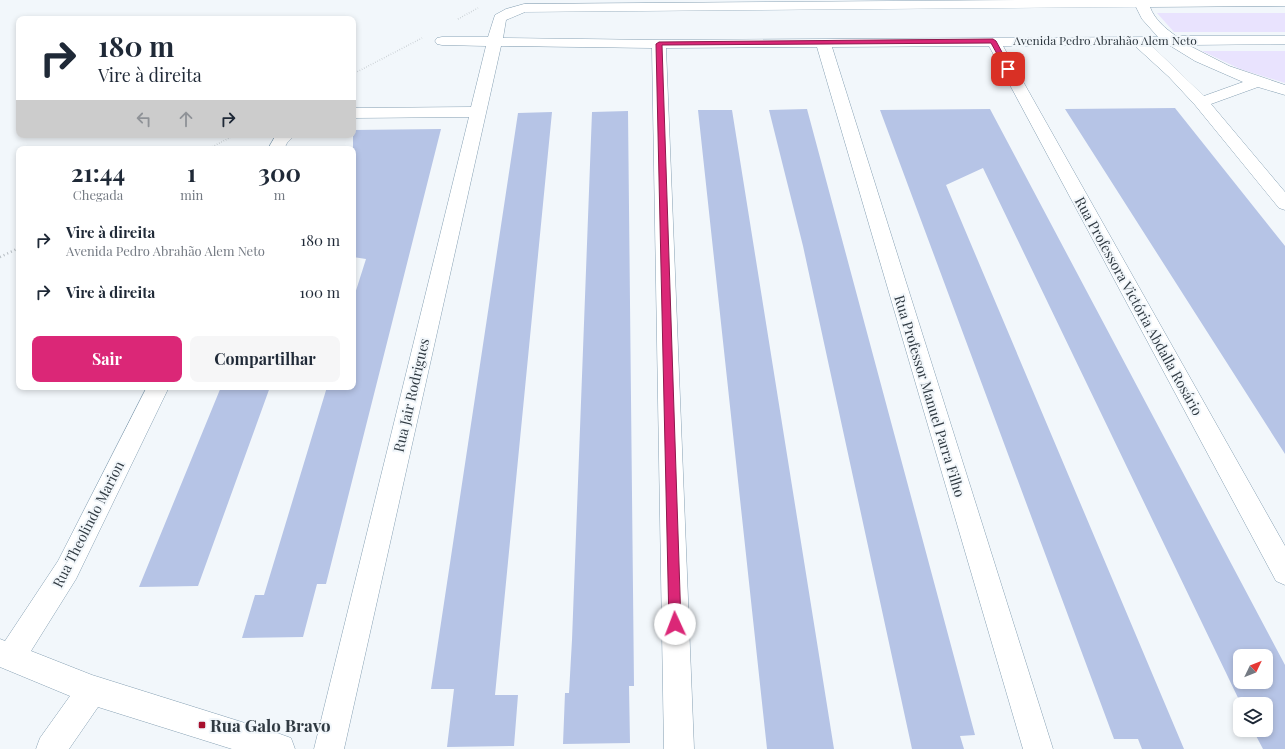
<!DOCTYPE html>
<html lang="pt">
<meta charset="utf-8">
<style>
:root{--surface:#fff;--page:#f6f6f7;--text:#1f2937;--muted:#747a83;--accent:#db2777}
body{margin:0;font-family:"Playfair Display",serif;background:var(--page);color:var(--text);height:100vh;display:flex;flex-direction:column;font-size:15px;white-space:nowrap}
*{box-sizing:border-box;margin:0}
p{font-size:13px;color:var(--muted)}
.icon{flex:none;width:22px;height:22px;fill:none;stroke:currentColor;stroke-width:2;stroke-linecap:round;stroke-linejoin:round}
.map{position:relative;flex:1;overflow:hidden}
.drawer{position:absolute;left:16px;top:146px;width:340px;height:244px;display:flex;flex-direction:column;background:var(--surface);border-radius:8px;box-shadow:0 2px 6px #0003}
.drawer>*{flex:none}
.banner{position:absolute;left:16px;top:16px;width:340px;height:122px;border-radius:8px;box-shadow:0 2px 6px #0003;background:#fff;color:var(--text);overflow:hidden}
.needle{width:26px;rotate:47deg}
.controls{position:absolute;left:1233px;top:649px;display:grid;gap:8px}
.controls a{display:grid;place-items:center;width:40px;height:40px;border-radius:8px;background:var(--surface);box-shadow:0 2px 6px #0003;font-size:20px}
.pin{position:absolute;display:grid;place-items:center;width:34px;height:34px;color:#fff;margin:-17px;border-radius:8px;box-shadow:0 2px 6px #0006}
.me{position:absolute;width:44px;margin:-22px;rotate:358deg;stroke-linejoin:round;filter:drop-shadow(0 0 3px #0008)}
.turn{display:flex;align-items:center;gap:14px;height:84px;padding:0 16px;font-size:18px}
.turn .icon{width:52px;height:52px;stroke-width:2.5}
.turn b{display:block;font-size:28px;line-height:34px}
.lanes{display:flex;align-items:center;height:38px;padding:0 16px;background:#0003;justify-content:center;gap:20px;direction:ltr}
.lanes .off{opacity:.35}
.eta{display:flex;justify-content:space-evenly;align-items:center;height:68px;text-align:center}
.eta b{font-size:24px;font-weight:700;line-height:28px}
.cta{display:flex;gap:8px;margin-top:auto;padding:8px 16px}
.cta a{flex:1;height:46px;border-radius:8px;background:var(--accent);color:#fff;font-size:16px;font-weight:700;line-height:46px;text-align:center}
.cta a+a{background:var(--page);color:var(--text)}
ul{padding:0;list-style:none}
li{display:flex;align-items:center;gap:12px;height:52px;padding:0 16px}
li div{flex:1}
li b{display:block;font-size:15px}
li em{font-style:normal}
.map>svg:first-child{display:block}
.green{fill:#e9e3fe}
.building{fill:#b6c4e6;fill-rule:evenodd}
.lines{fill:none;stroke-linecap:round;stroke-linejoin:round}
.street-casing{stroke:#87a1b4;stroke-width:1}
.path-far1{stroke:#b6bdc2;stroke-width:1.5;stroke-dasharray:0.5 2;stroke-linecap:butt}
.path{stroke:#b6bdc2;stroke-width:2.5;stroke-dasharray:1 3;stroke-linecap:butt}
.street{fill:#fff;fill-rule:evenodd}
.route{fill:#db2777;stroke:#8e194d}
.poi-dot{fill:#a70f2d;stroke:#f2f7fb;stroke-width:1.5}
.labels{text-anchor:middle;dominant-baseline:central;stroke-width:4;stroke-linejoin:round;paint-order:stroke}
.far-street-label{font-size:12px;fill:#303a42;stroke:#f2f7fb}
.street-label{font-size:14px;fill:#303a42;stroke:#f2f7fb}
.near-poi-label{font-size:17px;font-weight:bold;fill:#303a42;stroke:#f2f7fb;text-anchor:start}
</style>
<div class="map">
<svg width="1285" height="749" viewBox="0 0 1285 749">
<rect width="100%" height="100%" fill="#f2f7fb"/>
<!-- green -->
<path class="green" d="M1157,13H1285V32H1174Z
M1202,51H1285V83L1240,69Z"/>
<!-- building -->
<path class="building" d="M1175,108L1285,246V454L1065,109Z
M807,109L975,735L960,736L964,749H912L803,246L769,110Z
M990,109L1285,665V749H1263L1253,730H1266V704H1241L983,168L946,185L1184,749H1142L1138,739H1114L880,110ZM1240,656H1266V682H1240Z
M698,110H732L834,749H767Z
M628,111L634,686H629L630,743L563,744L565,693H569L572,640L592,112Z
M552,112L495,695H518L514,746L447,747L454,689H431L518,113Z
M441,129L326,584H317L303,637L242,638L255,595H264L327,387H353V300L366,259L353,257V130Z
M221,387H270L198,586L139,587Z"/>
<g class="lines">
<defs>
<path id="street" d="M1025,0H1285V6L1150,7C1155,20 1165,28 1176,36H1285V44L1188,45L1229,66L1285,85V95L1258,87L1211,104L1285,192V210L1279,208L1195,105L1169,77L1134,45L1003,46L1285,546V585L1276,581L989,46L832,47L1053,749H1023L817,47L666,48L694,749H664L652,48L501,46L344,749H314L469,117L353,118V108L471,107L486,46L442,45L437,44L435,41L437,38L442,37H488L495,15L506,9L524,4ZM1136,7L1142,19L1158,37L659,40L503,38L506,20L525,12ZM1151,45H1169L1195,61L1243,82L1204,96Z
M276,135H295L287,143L284,149H268Z
M147,387H169L76,579L31,651L92,675L280,734L291,738L295,749H232L98,707L69,749H36L40,738L70,696L0,667V639L5,641L58,561Z"/>
</defs>
<!-- street casing -->
<use href="#street" class="street-casing"/>
<!-- path-far1 -->
<path class="path-far1" d="M458,19L478,8
M353,74L422,38
M208,149L235,135"/>
<!-- path -->
<path class="path" d="M0,257L19,248"/>
<!-- street -->
<use href="#street" class="street"/>
</g>
<!-- route -->
<path class="route" d="M993,39L996,41L1011,69L1010,70H1006L991,43L662,45L681,624L679,628L675,629L671,628L669,624L656,44L659,42Z"/>
<!-- markers -->
<rect class="poi-dot" x="198" y="721" width="8" height="8" rx="2"/>
<g class="labels">
<!-- far-street labels -->
<g class="far-street-label">
<text x="1105" y="40">Avenida Pedro Abrahão Alem Neto</text>
</g>
<!-- street labels -->
<g class="street-label">
<text transform="translate(1139 306) rotate(61)">Rua Professora Victória Abdalla Rosário</text>
<text transform="translate(411 395) rotate(-77)">Rua Jair Rodrigues</text>
<text transform="translate(930 396) rotate(73)">Rua Professor Manuel Parra Filho</text>
<text transform="translate(88 524) rotate(-63)">Rua Theolindo Marion</text>
</g>
<!-- near-poi labels -->
<g class="near-poi-label">
<text x="210" y="725">Rua Galo Bravo</text>
</g>
</g>
</svg>
<div class="controls">
<a><svg class="needle" viewBox="-14 -14 28 28"><path d="M0-13l5 13h-10z" fill="#e53935"/><path d="M0 13l5-13h-10z" fill="#747a83"/></svg></a>
<a><svg class="icon" aria-label="layers" viewBox="0 0 24 24"><path d="M12 4l9 5-9 5-9-5zM3 14l9 5 9-5"/></svg></a>
</div>
<div class="pin" style="left:1008px;top:69px;background:#d93025"><svg class="icon" aria-label="arrive" viewBox="0 0 24 24"><path d="M6 21V4h12l-3 4 3 4H6"/></svg></div>
<svg class="me" style="left:675px;top:624px" viewBox="-20 -20 40 40"><circle r="19" fill="#fff"/><path d="M0-13L10 11 0 6-10 11z" fill="#db2777"/></svg>
<div class="banner">
<div class="turn"><svg class="icon" aria-label="right" viewBox="0 0 24 24"><path d="M7 20v-9h11M14 6l5 5-5 5"/></svg><div><b>180 m</b>Vire à direita</div></div>
<div class="lanes"><svg class="icon off" aria-label="left" viewBox="0 0 24 24"><path d="M17 20v-9H6M10 6l-5 5 5 5"/></svg><svg class="icon off" aria-label="ahead" viewBox="0 0 24 24"><path d="M12 20V5M6 11l6-6 6 6"/></svg><svg class="icon" aria-label="right" viewBox="0 0 24 24"><path d="M7 20v-9h11M14 6l5 5-5 5"/></svg></div>
</div>
<section class="drawer">
<div class="eta">
<div><b>21:44</b><p>Chegada</p></div>
<div><b>1</b><p>min</p></div>
<div><b>300</b><p>m</p></div>
</div>
<ul>
<li><svg class="icon" aria-label="right" viewBox="0 0 24 24"><path d="M7 20v-9h11M14 6l5 5-5 5"/></svg><div><b>Vire à direita</b><p>Avenida Pedro Abrahão Alem Neto</p></div><em>180 m</em></li>
<li><svg class="icon" aria-label="right" viewBox="0 0 24 24"><path d="M7 20v-9h11M14 6l5 5-5 5"/></svg><div><b>Vire à direita</b></div><em>100 m</em></li>
</ul>
<div class="cta"><a>Sair</a><a>Compartilhar</a></div>
</section>
</div>
